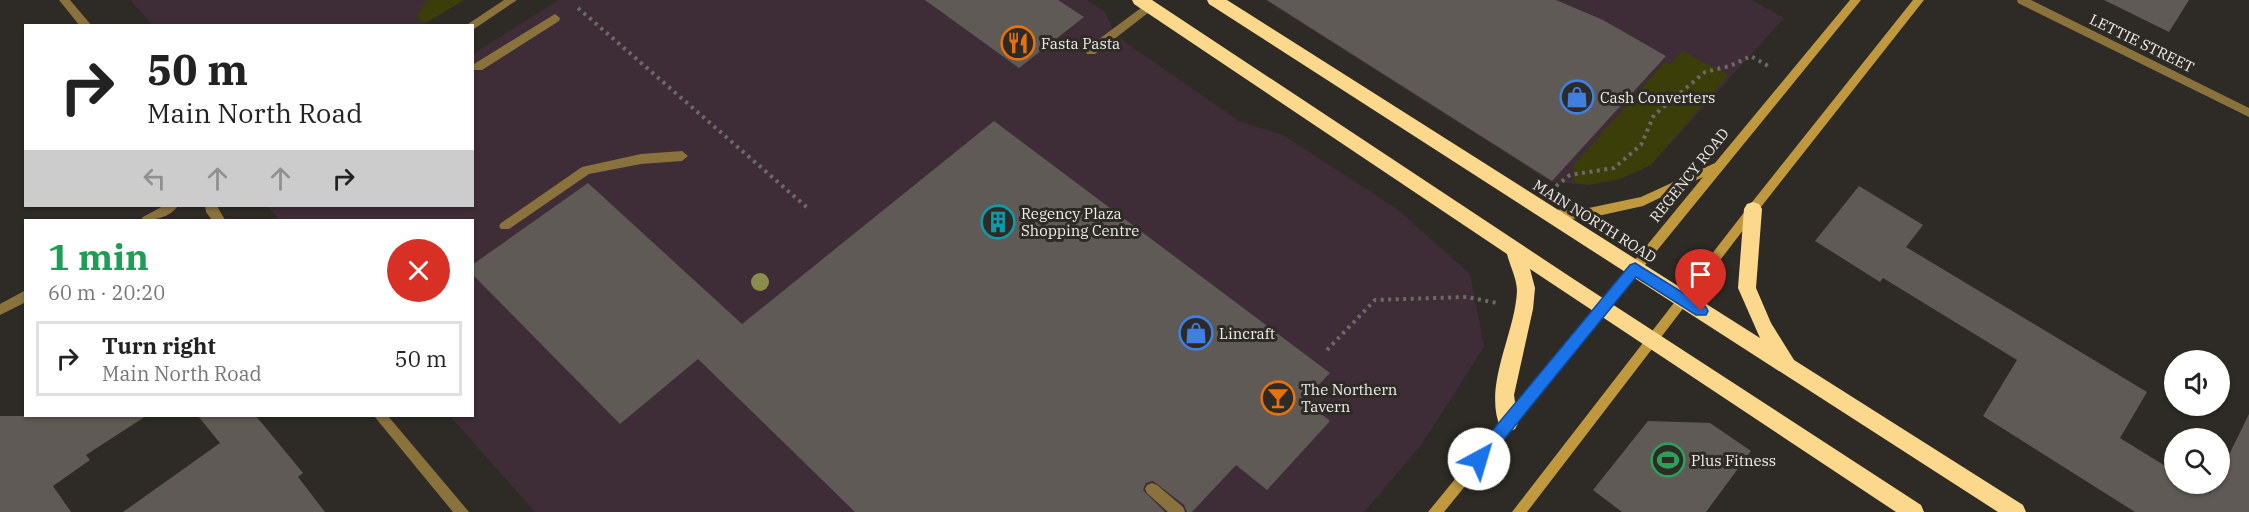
<!DOCTYPE html>
<meta charset="utf-8">
<style>
:root{--surface:#fff;--page:#f6f6f6;--text:#222;--muted:#767676;--line:#e0e0e0}
body{margin:0;font-family:"IBM Plex Serif",serif;background:var(--page);color:var(--text);height:100vh;display:flex;flex-direction:column;font-size:22px;white-space:nowrap}
*{box-sizing:border-box;margin:0}
p{font-size:20px;color:var(--muted)}
.icon{flex:none;width:33px;height:33px;fill:none;stroke:currentColor;stroke-width:2;stroke-linecap:round;stroke-linejoin:round}
.map{position:relative;flex:1;overflow:hidden}
.side{position:absolute;left:24px;top:219px;width:450px;height:198px;display:flex;flex-direction:column;background:var(--surface);border-radius:0px;box-shadow:0 2px 4px #0004}
.side>*{flex:none}
.guide{position:absolute;left:24px;top:24px;width:450px;height:183px;border-radius:0px;box-shadow:0 2px 4px #0004;background:#fff;color:var(--text);overflow:hidden}
.fabs{position:absolute;left:2164px;top:350px;display:grid;gap:12px}
.fabs a{display:grid;place-items:center;width:66px;height:66px;border-radius:50%;background:var(--surface);box-shadow:0 2px 4px #0004;font-size:30px}
.pin{position:absolute;display:grid;place-items:center;width:51px;height:51px;color:#fff;margin:-62px -26px;border-radius:50% 50% 50% 0;rotate:-45deg;box-shadow:0 0 6px #0007}
.pin .icon{rotate:45deg}
.me{position:absolute;width:66px;margin:-33px;rotate:39deg;stroke-linejoin:round;filter:drop-shadow(0 0 4px #0008)}
.turn{display:flex;align-items:center;gap:21px;height:126px;padding:0 24px;font-size:27px}
.turn .icon{width:78px;height:78px;stroke-width:2.5}
.turn b{display:block;font-size:42px;line-height:51px}
.lanes{display:flex;align-items:center;height:57px;padding:0 24px;background:#0003;justify-content:center;gap:30px;direction:ltr}
.lanes .off{opacity:.35}
.round{display:grid;place-items:center;flex:none;width:63px;height:63px;border-radius:32px;background:var(--page)}
.headline{display:flex;align-items:center;justify-content:space-between;height:102px;padding:0 24px}
h1{font-size:36px;font-weight:700;line-height:45px;color:#1e9e55}
ul{padding:0;list-style:none}
li{display:flex;align-items:center;gap:18px;height:75px;margin:0 12px 9px;padding:0 12px;border:3px solid var(--line);border-radius:0px}
li div{flex:1}
li b{display:block;font-size:22px}
li em{font-style:normal}
.map>svg:first-child{display:block}
.commercial{fill:#3e2d37}
.green{fill:#3c3e0a}
.building{fill:#5f5a56}
.lines{fill:none;stroke-linecap:round;stroke-linejoin:round}
.path{stroke:#6d6a66;stroke-width:4;stroke-dasharray:3 4.5;stroke-linecap:butt}
.lane{fill:#8a723d;fill-rule:evenodd}
.street{fill:#8a723d;fill-rule:evenodd}
.secondary{fill:#c0993f;fill-rule:evenodd}
.highway{fill:#fcd88c;fill-rule:evenodd}
.tree{fill:#8b8d4a}
.route{fill:#1a73e8;stroke:#114b97;stroke-width:1.5}
.labels{text-anchor:middle;dominant-baseline:central;stroke-width:6;stroke-linejoin:round;paint-order:stroke}
.poi-label{font-size:15px;fill:#efece9;stroke:#2e2b26;text-anchor:start}
.street-label{font-size:15px;fill:#efece9;stroke:#2e2b26}
</style>
<div class="map">
<svg width="2249" height="512" viewBox="0 0 2249 512">
<rect width="100%" height="100%" fill="#2e2b26"/>
<!-- commercial -->
<path class="commercial" d="M130,0H463L421,26L153,25Z
M559,0H1087L1105,12L1115,35L1239,121L1283,135L1397,209L1470,274L1484,347L1421,445L1364,512H535L450,416H472V220H280L267,206H472L473,54Z
M1265,0H1751L1784,18L1651,165L1620,179L1588,185L1551,182Z"/>
<!-- green -->
<path class="green" d="M428,0H464L429,21L422,22L417,17L424,3Z
M1682,51L1728,75L1651,165L1620,179L1588,185L1574,182L1573,166L1664,63L1671,64Z"/>
<!-- building -->
<path class="building" d="M925,0H1058L1084,17L1019,68Z
M1267,0H1556L1603,20L1666,56L1552,181Z
M2104,0H2189L2169,32Z
M994,121L1330,373L1304,400L1330,421L1267,490L1236,465L1192,512H1187L1184,505L1153,481L1146,483L1143,490L1165,512H855L698,359L620,424L472,274V265L588,183L742,324Z
M1859,186L1923,225L1906,247L2147,392L2120,438L2175,472V483H2194L2210,493L2215,483H2220V473L2249,414V512H2135L1983,416L2017,360L1883,278L1880,282L1815,241Z
M0,416H146L86,455L90,460L53,486L71,512H0Z
M198,416H256L303,473L298,477L325,512H123L220,443Z
M1648,421L1710,423L1751,451L1706,512H1622L1593,490Z"/>
<g class="lines">
<!-- path -->
<path class="path" d="M578,8L810,210
M1556,186L1570,175L1614,168L1641,145L1654,115L1705,72L1730,66L1751,56L1770,67
M1327,350L1375,300L1467,297L1497,303"/>
<!-- lane -->
<path class="lane" d="M1149,2L1154,6L1153,9L1095,54H1087L1086,51L1087,48Z
M555,14L560,18L559,21L482,70H474L473,67L474,64Z
M682,151L688,156L682,161L641,164L589,174L509,229H501L499,226L501,223L582,167L641,154Z
M1152,483L1157,485L1183,507L1185,512H1168L1147,493L1145,489L1147,485Z"/>
<!-- street -->
<path class="street" d="M59,0H70L92,26H80Z
M504,0H517L474,29L472,26H465Z
M2017,0H2031L2249,108V117L2018,3Z
M163,206H178C169,218 155,220 141,220L143,217Z
M205,206H217L225,220H212L206,212Z
M26,290V302L0,315V304Z
M374,416H388L469,512H453Z"/>
<!-- secondary -->
<path class="secondary" d="M1850,0H1861L1444,512H1428L1703,177L1643,206L1584,219L1549,218L1545,216L1543,213L1545,210L1584,209L1641,197L1715,163Z
M1913,0H1924L1757,212L1527,512H1512L1749,206Z"/>
<!-- highway -->
<path class="highway" d="M1132,0H1152L1575,280L1921,505L1924,512H1896L1530,269L1535,288L1533,309L1514,395L1518,423L1515,429L1508,432L1501,429C1482,387 1515,335 1517,291C1517,279 1510,266 1507,254L1134,4Z
M1207,0H1227L1760,338L1738,288L1744,209L1747,204L1753,202L1759,204L1762,209L1756,288L1771,323L1794,360L2023,505L2026,512H1998L1209,4Z"/>
</g>
<!-- trees -->
<circle class="tree" cx="760" cy="282" r="9"/>
<!-- route -->
<path class="route" d="M1635,263L1706,307L1708,311L1706,315H1696L1636,277L1484,464L1479,466L1473,464L1471,459L1473,454L1630,265Z"/>
<!-- icons -->
<defs>
<symbol id="restaurant-ring" viewBox="-11 -11 22 22"><circle r="9.5" fill="#2e2b26" stroke="#e8710a" stroke-width="1.5"/><path d="M-5-6h1v4h1v-4h1v4h1v-4h1v5L-1.5 .5V6h-2V.5L-5-1ZM5-6V6H3V1.5H1.5Q1.5-4 5-6Z" fill="#e8710a"/></symbol>
<symbol id="shop-ring" viewBox="-11 -11 22 22"><circle r="9.5" fill="#2e2b26" stroke="#3f7fe0" stroke-width="1.5"/><path d="M-5-2.5h2.3a2.7 3.5 0 0 1 5.4 0H5L5.5 6h-11ZM-1.5-2.5h3a1.5 2.3 0 0 0-3 0Z" fill="#3f7fe0"/></symbol>
<symbol id="building-ring" viewBox="-11 -11 22 22"><circle r="9.5" fill="#2e2b26" stroke="#0f9aa8" stroke-width="1.5"/><path d="M-4-6H4V6H1V3H-1V6H-4ZM-2.5-4.3h1.7v1.8h-1.7ZM.8-4.3h1.7v1.8H.8ZM-2.5-1h1.7V.8h-1.7ZM.8-1h1.7V.8H.8Z" fill="#0f9aa8"/></symbol>
<symbol id="bar-ring" viewBox="-11 -11 22 22"><circle r="9.5" fill="#2e2b26" stroke="#e8710a" stroke-width="1.5"/><path d="M-6-5H6L.8 .8V4.5H3.5V6h-7V4.5H-.8V.8Z" fill="#e8710a"/></symbol>
<symbol id="stadium-ring" viewBox="-11 -11 22 22"><circle r="9.5" fill="#2e2b26" stroke="#2e9e5b" stroke-width="1.5"/><path d="M0-5a6.5 5 0 1 0 0 10a6.5 5 0 1 0 0-10ZM-3.5-1.8h7v3.6h-7Z" fill="#2e9e5b"/></symbol>
</defs>
<g fill-rule="evenodd">
<use href="#restaurant-ring" x="999" y="24" width="38" height="38"/>
<use href="#shop-ring" x="1558" y="78" width="38" height="38"/>
<use href="#building-ring" x="979" y="203" width="38" height="38"/>
<use href="#shop-ring" x="1177" y="314" width="38" height="38"/>
<use href="#bar-ring" x="1259" y="379" width="38" height="38"/>
<use href="#stadium-ring" x="1649" y="441" width="38" height="38"/>
</g>
<g class="labels">
<!-- poi labels -->
<g class="poi-label">
<text x="1041" y="43">Fasta Pasta</text>
<text x="1600" y="97">Cash Converters</text>
<text x="1021" y="213">Regency Plaza<tspan x="1021" dy="17">Shopping Centre</tspan></text>
<text x="1219" y="333">Lincraft</text>
<text x="1301" y="389">The Northern<tspan x="1301" dy="17">Tavern</tspan></text>
<text x="1691" y="460">Plus Fitness</text>
</g>
<!-- street labels -->
<g class="street-label">
<text transform="translate(2142 43) rotate(26)">LETTIE STREET</text>
<text transform="translate(1689 175) rotate(-51)">REGENCY ROAD</text>
<text transform="translate(1595 221) rotate(32)">MAIN NORTH ROAD</text>
</g>
</g>
</svg>
<div class="fabs">
<a><svg class="icon" aria-label="sound" viewBox="0 0 24 24"><path d="M4 9h4l5-4v14l-5-4H4zM17 9q2 3 0 6"/></svg></a>
<a><svg class="icon" aria-label="search" viewBox="0 0 24 24"><circle cx="10" cy="10" r="6"/><path d="M15 15l6 6"/></svg></a>
</div>
<div class="pin" style="left:1701px;top:311px;background:#d93025"><svg class="icon" aria-label="arrive" viewBox="0 0 24 24"><path d="M6 21V4h12l-3 4 3 4H6"/></svg></div>
<svg class="me" style="left:1479px;top:459px" viewBox="-20 -20 40 40"><circle r="19" fill="#fff"/><path d="M0-13L10 11 0 6-10 11z" fill="#1a73e8"/></svg>
<div class="guide">
<div class="turn"><svg class="icon" aria-label="right" viewBox="0 0 24 24"><path d="M7 20v-9h11M14 6l5 5-5 5"/></svg><div><b>50 m</b>Main North Road</div></div>
<div class="lanes"><svg class="icon off" aria-label="left" viewBox="0 0 24 24"><path d="M17 20v-9H6M10 6l-5 5 5 5"/></svg><svg class="icon off" aria-label="ahead" viewBox="0 0 24 24"><path d="M12 20V5M6 11l6-6 6 6"/></svg><svg class="icon off" aria-label="ahead" viewBox="0 0 24 24"><path d="M12 20V5M6 11l6-6 6 6"/></svg><svg class="icon" aria-label="right" viewBox="0 0 24 24"><path d="M7 20v-9h11M14 6l5 5-5 5"/></svg></div>
</div>
<section class="side">
<div class="headline"><div><h1>1 min</h1><p>60 m · 20:20</p></div><a class="round" style="background:#d93025;color:#fff"><svg class="icon" aria-label="close" viewBox="0 0 24 24"><path d="M6 6l12 12M18 6L6 18"/></svg></a></div>
<ul>
<li><svg class="icon" aria-label="right" viewBox="0 0 24 24"><path d="M7 20v-9h11M14 6l5 5-5 5"/></svg><div><b>Turn right</b><p>Main North Road</p></div><em>50 m</em></li>
</ul>
</section>
</div>
